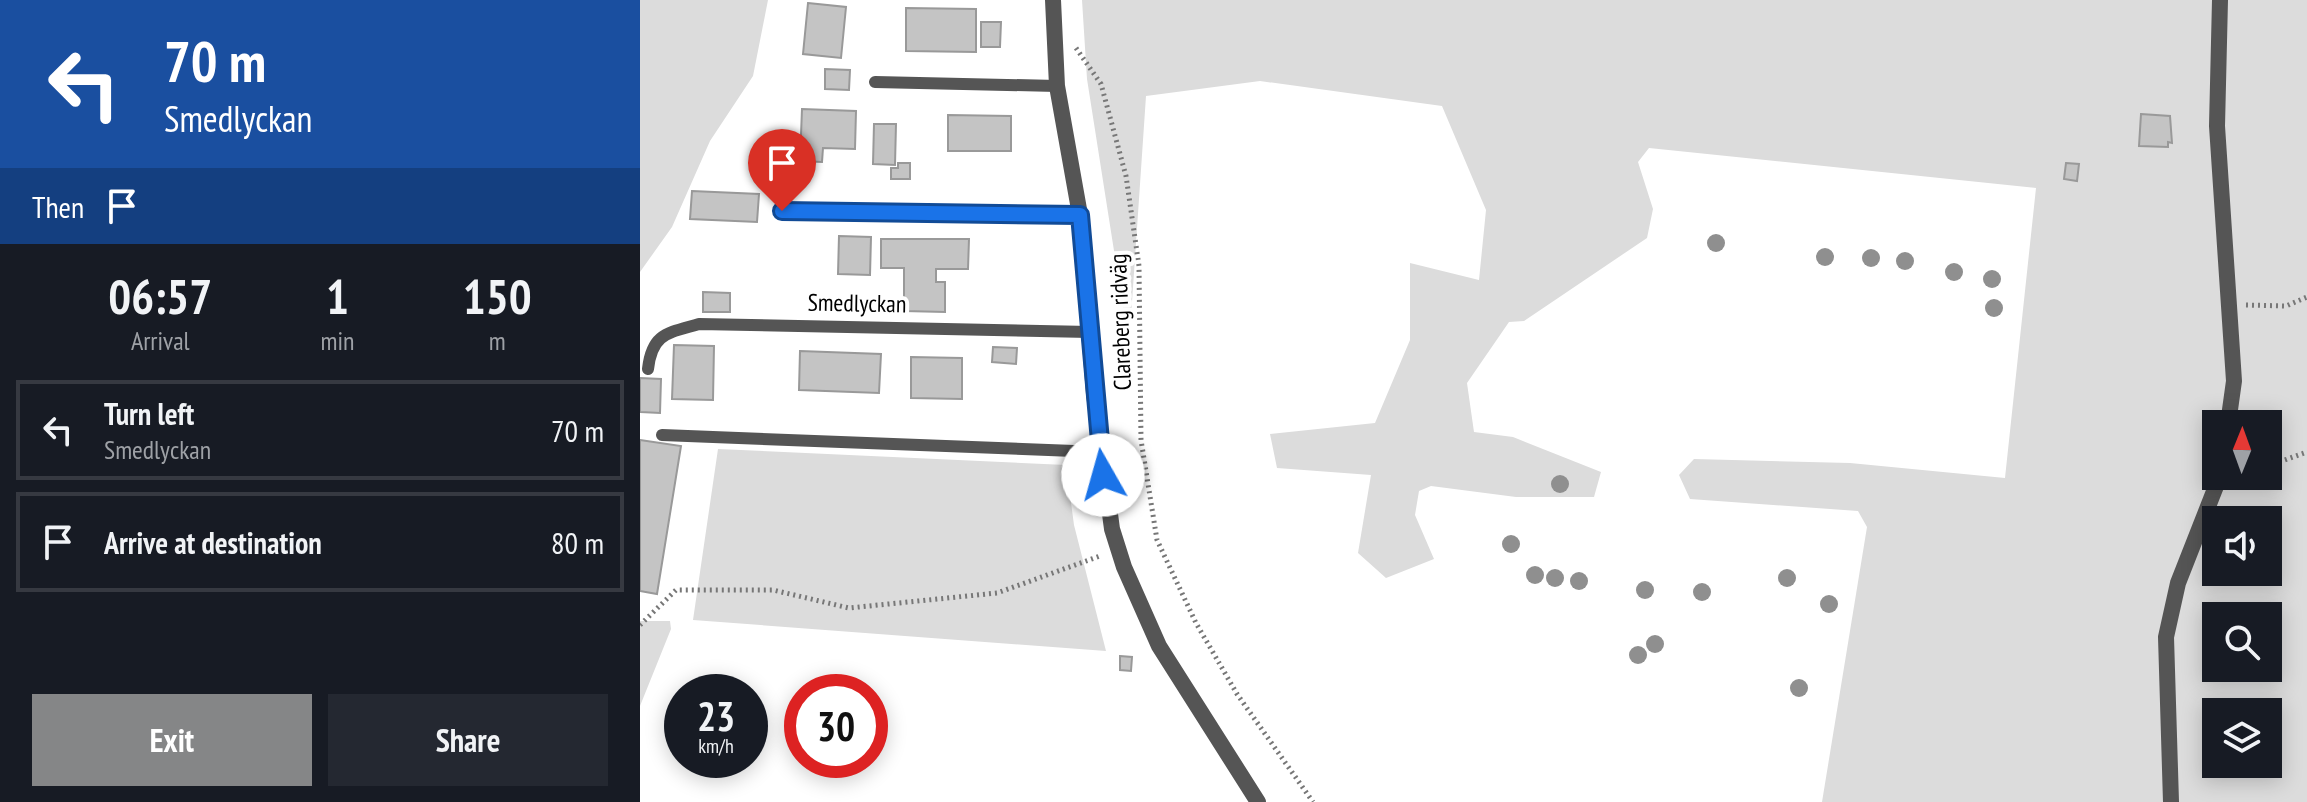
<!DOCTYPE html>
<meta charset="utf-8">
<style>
:root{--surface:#171b24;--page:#242831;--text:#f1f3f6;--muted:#9ea1a6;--line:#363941;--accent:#858687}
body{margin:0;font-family:"PT Sans Narrow",sans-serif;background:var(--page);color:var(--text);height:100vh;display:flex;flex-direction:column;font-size:30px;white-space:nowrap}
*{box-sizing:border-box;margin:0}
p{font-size:26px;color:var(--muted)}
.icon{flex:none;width:44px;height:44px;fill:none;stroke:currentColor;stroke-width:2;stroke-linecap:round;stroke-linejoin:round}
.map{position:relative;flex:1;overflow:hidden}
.sheet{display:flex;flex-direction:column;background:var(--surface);width:640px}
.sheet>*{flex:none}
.guide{background:#1a4fa0;color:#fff;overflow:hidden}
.needle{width:52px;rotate:1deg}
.fabs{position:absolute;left:1562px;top:410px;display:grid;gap:16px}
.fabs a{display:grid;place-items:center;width:80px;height:80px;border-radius:0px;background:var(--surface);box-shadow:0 4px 20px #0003;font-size:40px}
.speed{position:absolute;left:24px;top:674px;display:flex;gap:16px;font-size:40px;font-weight:700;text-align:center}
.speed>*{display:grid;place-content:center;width:104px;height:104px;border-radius:50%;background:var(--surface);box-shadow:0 4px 20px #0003;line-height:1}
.speed small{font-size:20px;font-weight:400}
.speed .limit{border:12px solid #d22;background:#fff;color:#111}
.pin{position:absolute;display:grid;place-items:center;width:68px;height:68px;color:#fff;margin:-82px -34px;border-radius:50% 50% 50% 0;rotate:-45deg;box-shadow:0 0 8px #0007}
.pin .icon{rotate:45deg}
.me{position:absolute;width:88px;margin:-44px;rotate:353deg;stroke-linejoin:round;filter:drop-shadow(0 0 6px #0008)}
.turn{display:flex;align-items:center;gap:28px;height:168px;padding:0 32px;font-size:36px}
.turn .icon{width:104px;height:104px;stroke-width:2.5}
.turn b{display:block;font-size:56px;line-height:68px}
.then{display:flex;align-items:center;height:76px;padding:0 32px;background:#0003;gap:16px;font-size:30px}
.eta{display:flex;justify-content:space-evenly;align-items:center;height:136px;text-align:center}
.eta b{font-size:48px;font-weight:600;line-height:56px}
.primary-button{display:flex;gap:16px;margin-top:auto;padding:16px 32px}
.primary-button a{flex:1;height:92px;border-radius:0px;background:var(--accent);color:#fff;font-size:32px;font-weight:600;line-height:92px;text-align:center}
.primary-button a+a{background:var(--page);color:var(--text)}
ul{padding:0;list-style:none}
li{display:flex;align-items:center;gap:24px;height:100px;margin:0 16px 12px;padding:0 16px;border:4px solid var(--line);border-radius:0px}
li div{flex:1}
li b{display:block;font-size:30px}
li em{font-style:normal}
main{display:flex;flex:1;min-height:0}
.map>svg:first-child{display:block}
.green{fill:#dcdcdc;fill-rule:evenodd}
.building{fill:#c4c4c4;stroke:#999;stroke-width:2}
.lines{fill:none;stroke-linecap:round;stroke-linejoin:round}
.path{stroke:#777;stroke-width:5;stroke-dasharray:2 4;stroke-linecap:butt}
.lane{stroke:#555;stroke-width:12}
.street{stroke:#555;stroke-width:16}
.tree{fill:#8f8f8f}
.route-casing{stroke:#114b97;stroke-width:20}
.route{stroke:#1a73e8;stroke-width:14}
.labels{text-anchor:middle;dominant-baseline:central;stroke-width:8;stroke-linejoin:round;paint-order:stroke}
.street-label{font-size:24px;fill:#000;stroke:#fff}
</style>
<main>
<section class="sheet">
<div class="guide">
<div class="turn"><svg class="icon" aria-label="left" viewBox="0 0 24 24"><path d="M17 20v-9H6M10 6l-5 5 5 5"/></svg><div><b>70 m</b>Smedlyckan</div></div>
<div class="then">Then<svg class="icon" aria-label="arrive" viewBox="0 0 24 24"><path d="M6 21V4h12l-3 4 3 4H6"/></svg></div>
</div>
<div class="eta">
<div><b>06:57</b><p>Arrival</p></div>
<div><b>1</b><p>min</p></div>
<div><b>150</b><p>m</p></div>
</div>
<ul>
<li><svg class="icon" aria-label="left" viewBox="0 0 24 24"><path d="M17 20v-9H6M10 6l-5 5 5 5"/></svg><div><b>Turn left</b><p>Smedlyckan</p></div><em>70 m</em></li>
<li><svg class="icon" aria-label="arrive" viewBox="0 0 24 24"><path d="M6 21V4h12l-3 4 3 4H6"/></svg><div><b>Arrive at destination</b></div><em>80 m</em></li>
</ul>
<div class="primary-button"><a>Exit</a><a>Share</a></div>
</section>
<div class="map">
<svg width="1667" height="802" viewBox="0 0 1667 802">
<rect width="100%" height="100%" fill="#fff"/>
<!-- green -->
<path class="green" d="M0,0H128L113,76L70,141L32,227L0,272Z
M442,0H1667V802H1182L1227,527L1218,511L1050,499L1039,475L1054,459L1210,463L1365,478L1396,188L1009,148L998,162L1013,209L1007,238L884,321L869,322L827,383L834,432L873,437L961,472L954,497H876L791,486L779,491L775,515L794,559L746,578L718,553L731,475L637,468L630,434L735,423L770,340V263L839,280L846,210L802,106L620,81L506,96L489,346L447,79ZM1576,424H1628V476H1576ZM1576,520H1628V572H1576ZM1576,616H1628V668H1576ZM1576,712H1628V764H1576Z
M78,449L426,465L434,525L466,651L53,620Z
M0,621H30L31,629L0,706Z"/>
<!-- building -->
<path class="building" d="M168,3L206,7L201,58L163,54Z
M266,8L336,9V52L266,51Z
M341,22H361L360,47H341Z
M185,69L210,70L209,90L185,89Z
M162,109L216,111L215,149L183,148L182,162L160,161Z
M1501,114L1530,116L1532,143L1528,142V147L1499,146Z
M308,115L371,116V151H308Z
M234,124H256L255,165L233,164Z
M258,163H270V179H251V168H258Z
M1426,163L1439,164L1437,181L1424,179Z
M52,191L119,194L117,222L50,219Z
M199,236L231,237L230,275L198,274Z
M241,239H329L328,269H296V282H305V312L264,311V268H241Z
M63,292L90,293V312H63Z
M34,345L74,346L73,400L32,399Z
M353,347L377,348L376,364L352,362Z
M160,351L241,354L239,393L159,390Z
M271,357L322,358V399L271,398Z
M0,378L21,379L20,413L0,412Z
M0,440L41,446L17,594L0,591Z
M480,656L492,657L491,671L480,670Z"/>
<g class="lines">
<!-- path -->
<path class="path" d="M436,48L461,84L486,176L499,266L501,440L517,540L556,623L597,694L673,802
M1606,305L1646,306L1667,297
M1628,466L1667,452
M0,625L36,590H133L209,608L357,593L460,556"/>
<!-- lane -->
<path class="lane" d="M235,82L417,86
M142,211L440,215
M8,369C12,333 28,333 59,324L450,332
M22,435L460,452"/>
<!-- street -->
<path class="street" d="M413,0L417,86L440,215L454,394L472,529L484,567L519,646L618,802
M1580,0L1577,126L1594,381L1588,424
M1531,802L1526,637L1538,583L1580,476"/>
</g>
<!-- trees -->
<g class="tree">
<circle cx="1076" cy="243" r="9"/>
<circle cx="1185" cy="257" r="9"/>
<circle cx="1231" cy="258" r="9"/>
<circle cx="1265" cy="261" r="9"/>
<circle cx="1314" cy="272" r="9"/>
<circle cx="1352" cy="279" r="9"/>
<circle cx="1354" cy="308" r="9"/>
<circle cx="920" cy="484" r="9"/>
<circle cx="871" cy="544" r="9"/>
<circle cx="895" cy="575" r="9"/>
<circle cx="915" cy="578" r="9"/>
<circle cx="1147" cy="578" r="9"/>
<circle cx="939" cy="581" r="9"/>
<circle cx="1005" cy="590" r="9"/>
<circle cx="1062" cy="592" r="9"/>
<circle cx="1189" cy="604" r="9"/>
<circle cx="1015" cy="644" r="9"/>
<circle cx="998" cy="655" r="9"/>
<circle cx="1159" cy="688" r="9"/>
</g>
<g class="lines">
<defs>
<path id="route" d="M142,211L440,215L463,475"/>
</defs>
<!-- route casing -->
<use href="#route" class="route-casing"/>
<!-- route -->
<use href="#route" class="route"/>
</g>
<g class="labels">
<!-- street labels -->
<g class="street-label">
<text transform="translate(217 303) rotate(1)">Smedlyckan</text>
<text transform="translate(480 322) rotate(-92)">Clareberg ridväg</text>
</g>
</g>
</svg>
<div class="fabs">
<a><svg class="needle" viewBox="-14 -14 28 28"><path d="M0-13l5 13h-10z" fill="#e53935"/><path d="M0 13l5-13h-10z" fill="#9ea1a6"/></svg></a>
<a><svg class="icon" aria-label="sound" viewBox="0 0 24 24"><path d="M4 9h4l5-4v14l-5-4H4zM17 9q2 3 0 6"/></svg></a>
<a><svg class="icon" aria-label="search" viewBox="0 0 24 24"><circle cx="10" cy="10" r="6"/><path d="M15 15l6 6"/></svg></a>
<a><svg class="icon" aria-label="layers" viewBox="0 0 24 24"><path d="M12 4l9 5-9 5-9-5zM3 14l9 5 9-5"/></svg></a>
</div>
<div class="speed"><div>23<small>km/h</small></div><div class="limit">30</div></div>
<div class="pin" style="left:142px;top:211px;background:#d93025"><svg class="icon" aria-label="arrive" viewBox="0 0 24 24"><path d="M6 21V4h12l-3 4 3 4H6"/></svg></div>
<svg class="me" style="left:463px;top:475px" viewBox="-20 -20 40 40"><circle r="19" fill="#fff"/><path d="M0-13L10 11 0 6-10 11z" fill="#1a73e8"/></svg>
</div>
</main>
